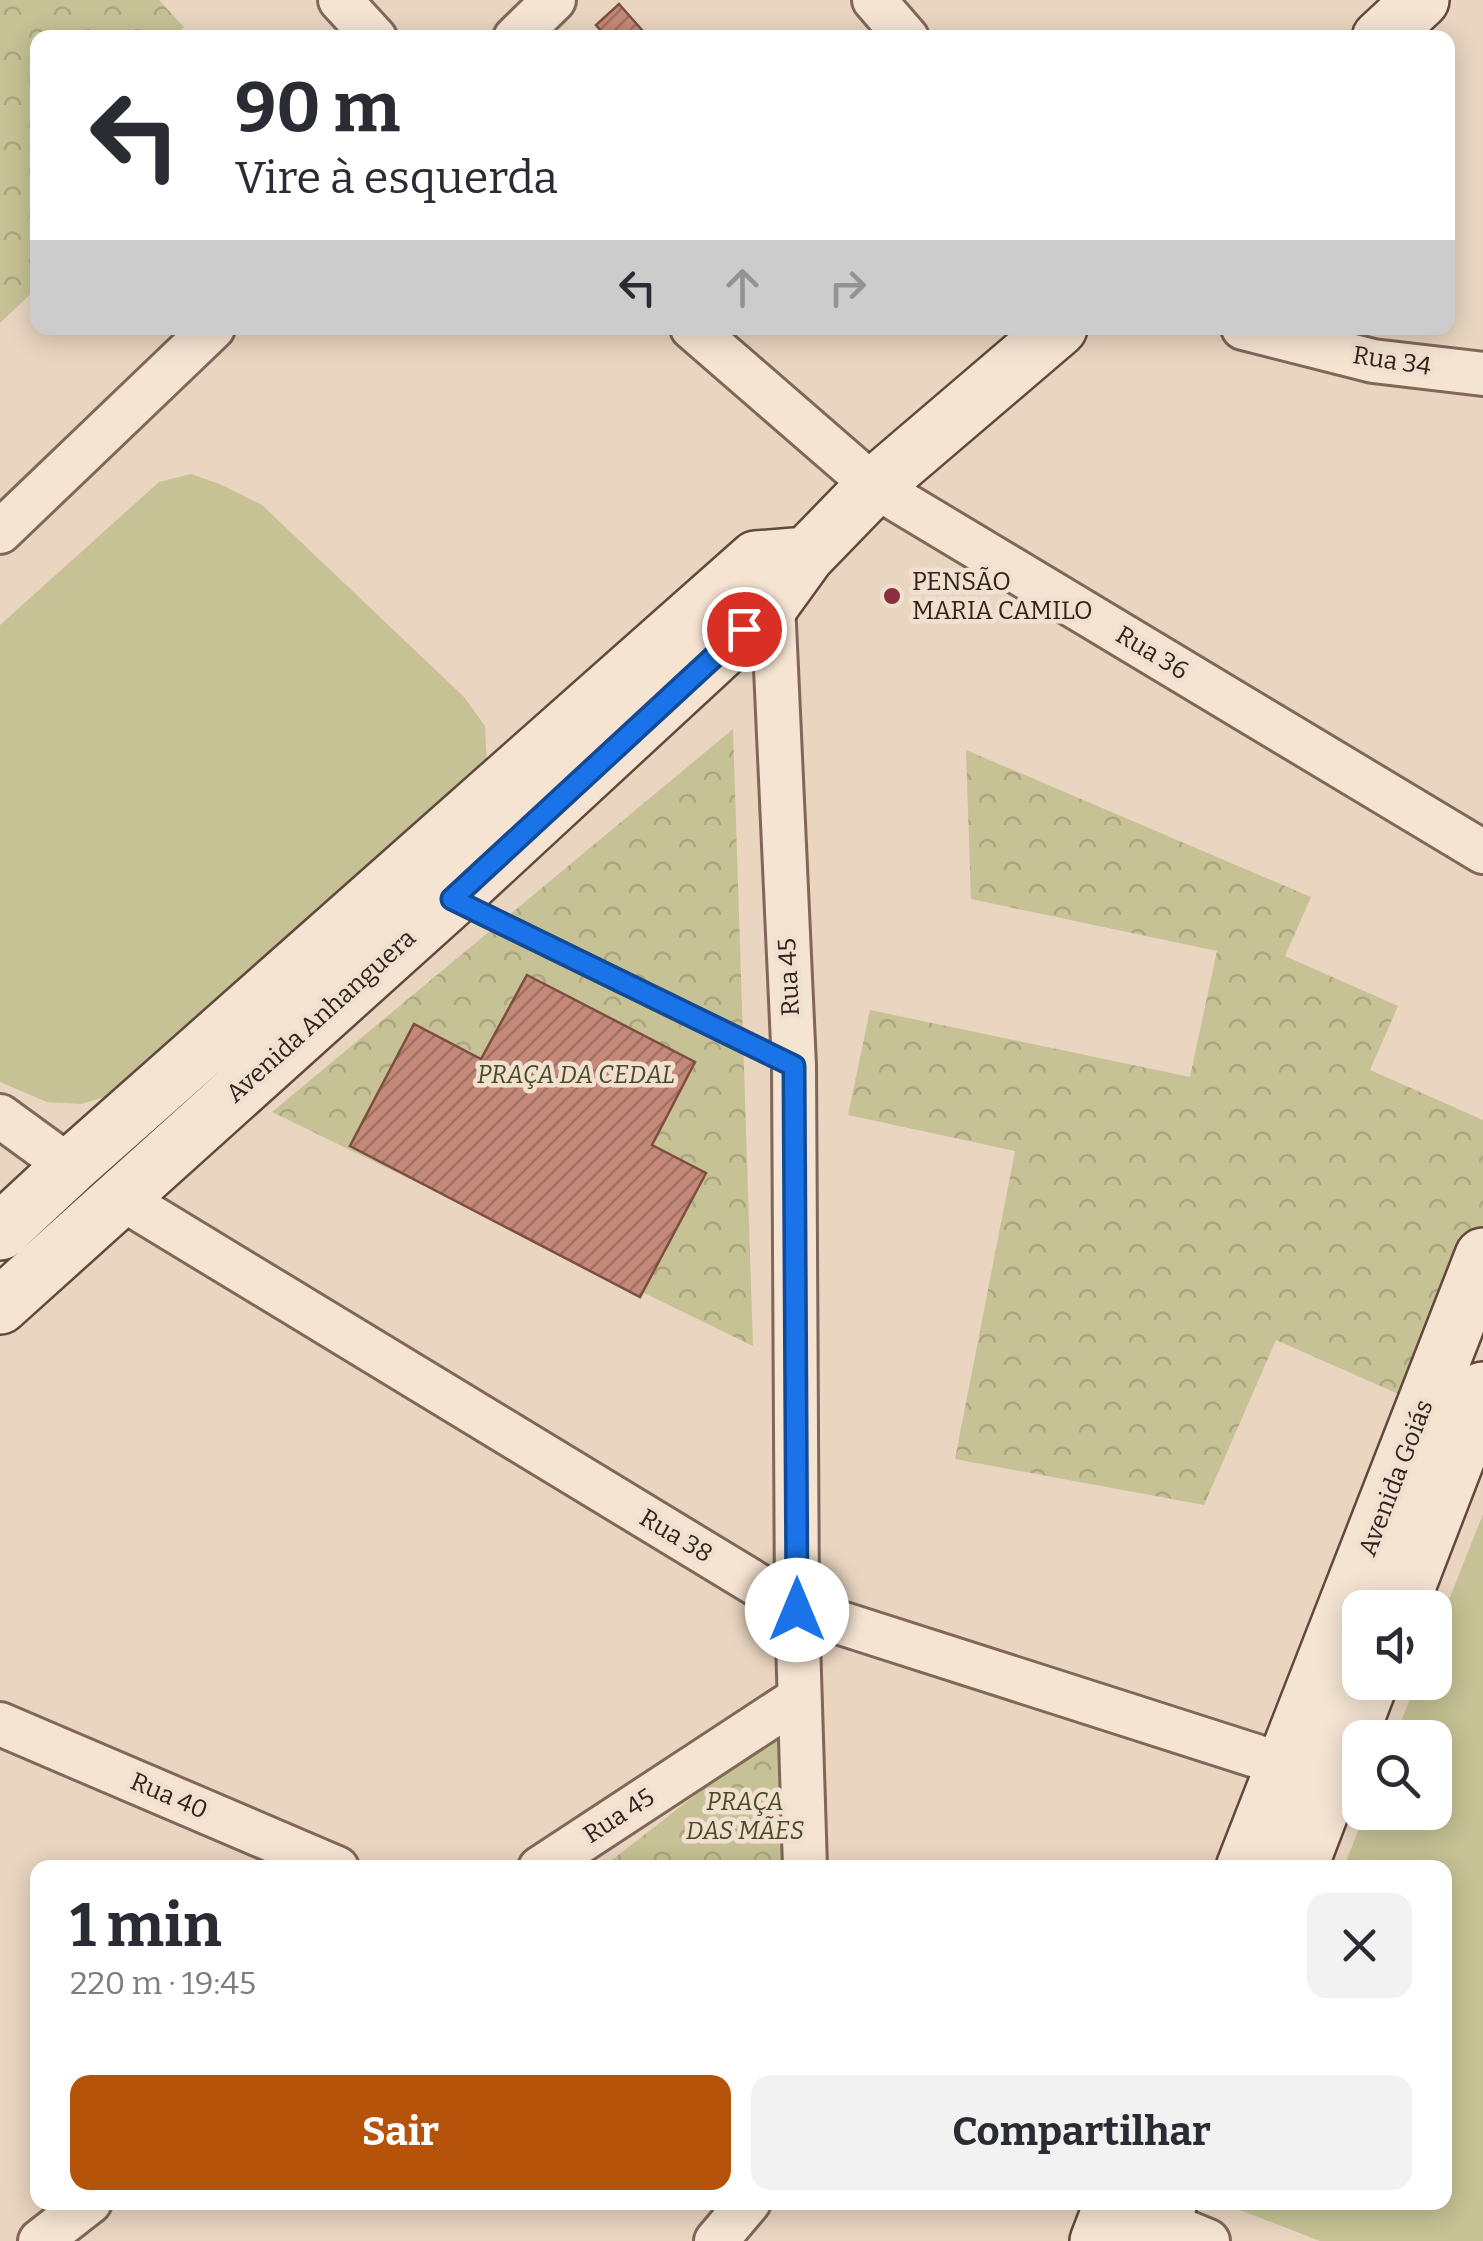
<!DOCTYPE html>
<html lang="pt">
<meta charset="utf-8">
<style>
:root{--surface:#fff;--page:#f2f2f3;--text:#2b2b33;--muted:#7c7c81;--accent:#b45309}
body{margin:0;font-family:Bitter,serif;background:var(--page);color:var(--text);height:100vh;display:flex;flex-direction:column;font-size:38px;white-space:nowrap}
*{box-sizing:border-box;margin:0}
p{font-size:32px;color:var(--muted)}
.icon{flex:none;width:55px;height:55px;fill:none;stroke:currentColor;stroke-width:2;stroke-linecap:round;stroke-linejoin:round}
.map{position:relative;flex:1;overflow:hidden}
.side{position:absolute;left:30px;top:1860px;width:1422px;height:350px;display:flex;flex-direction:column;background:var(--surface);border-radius:20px;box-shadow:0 5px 25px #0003}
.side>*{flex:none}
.guide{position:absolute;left:30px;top:30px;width:1425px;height:305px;border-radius:20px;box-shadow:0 5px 25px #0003;background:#fff;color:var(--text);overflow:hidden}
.fabs{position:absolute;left:1342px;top:1590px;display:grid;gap:20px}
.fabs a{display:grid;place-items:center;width:110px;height:110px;border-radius:20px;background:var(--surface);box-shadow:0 5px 25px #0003;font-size:50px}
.pin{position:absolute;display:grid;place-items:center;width:85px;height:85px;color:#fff;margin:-42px;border:5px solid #fff;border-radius:50%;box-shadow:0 2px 10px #0007}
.me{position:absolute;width:110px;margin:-55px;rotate:0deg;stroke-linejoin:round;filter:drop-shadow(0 0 8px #0008)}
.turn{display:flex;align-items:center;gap:35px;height:210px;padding:0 40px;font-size:45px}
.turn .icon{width:130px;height:130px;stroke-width:2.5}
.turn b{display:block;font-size:70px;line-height:85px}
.lanes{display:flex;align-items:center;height:95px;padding:0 40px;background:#0003;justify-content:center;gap:50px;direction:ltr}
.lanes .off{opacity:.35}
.round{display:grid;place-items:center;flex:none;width:105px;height:105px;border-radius:20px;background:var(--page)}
.overview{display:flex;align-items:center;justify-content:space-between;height:170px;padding:0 40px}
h1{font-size:60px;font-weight:700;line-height:75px}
.primary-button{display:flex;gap:20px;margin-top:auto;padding:20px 40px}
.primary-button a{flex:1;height:115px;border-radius:20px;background:var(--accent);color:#fff;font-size:40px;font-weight:700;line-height:115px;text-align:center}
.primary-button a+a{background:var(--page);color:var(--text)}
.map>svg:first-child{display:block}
.green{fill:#c6c295}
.park{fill:url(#park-crowns)}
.building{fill:url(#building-hatch);stroke:#7e4d42;stroke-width:2.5}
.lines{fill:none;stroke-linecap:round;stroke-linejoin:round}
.lane-casing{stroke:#81665a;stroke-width:25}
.street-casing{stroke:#81665a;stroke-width:48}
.secondary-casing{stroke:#62483d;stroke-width:60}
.lane{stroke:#f5e4d2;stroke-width:20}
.street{stroke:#f5e4d2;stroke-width:42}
.secondary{stroke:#f5e4d2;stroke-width:55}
.route-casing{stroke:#114b97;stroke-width:25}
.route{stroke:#1a73e8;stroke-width:18}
.poi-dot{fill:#8a2f42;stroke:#f1e0cf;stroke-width:4}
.labels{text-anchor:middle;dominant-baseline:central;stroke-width:9;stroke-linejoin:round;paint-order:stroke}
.street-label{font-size:25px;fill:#32231d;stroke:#f1e0cf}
.poi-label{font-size:25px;fill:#32231d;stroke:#f1e0cf;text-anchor:start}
.park-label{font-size:25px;font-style:italic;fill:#4a4c25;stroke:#f1e0cf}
</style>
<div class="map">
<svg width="1483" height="2241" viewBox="0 0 1483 2241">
<defs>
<pattern id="park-crowns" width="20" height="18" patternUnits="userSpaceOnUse" patternTransform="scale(2.5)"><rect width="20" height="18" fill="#c6c295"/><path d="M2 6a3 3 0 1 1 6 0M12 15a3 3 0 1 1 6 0" fill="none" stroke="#aba680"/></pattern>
<pattern id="building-hatch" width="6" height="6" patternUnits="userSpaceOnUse" patternTransform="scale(2.5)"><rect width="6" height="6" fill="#c48979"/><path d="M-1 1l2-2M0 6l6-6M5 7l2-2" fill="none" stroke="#a07063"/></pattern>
</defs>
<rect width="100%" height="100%" fill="#e9d5c0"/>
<!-- green -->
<path class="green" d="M191,474L222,485L262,505L464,697L485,726L487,768L128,1090L81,1104L47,1102L0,1082V625L159,482Z
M1483,1514V2241H1320L1222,2203L1445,2202V1868L1344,1867L1365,1813L1435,1812V1738L1395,1737L1416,1683L1435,1682V1635Z"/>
<!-- park -->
<path class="park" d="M0,0H159L184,27L173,37L38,38L37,288L0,323Z
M733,729L753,1346L272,1112Z
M966,750L1311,897L1285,956L1398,1006L1370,1070L1483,1120V1239L1412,1400L1276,1340L1204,1505L955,1459L1015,1151L848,1115L870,1010L1190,1077L1217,951L971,899Z
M790,1721L795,1867H603Z"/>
<!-- building -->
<path class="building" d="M619,4L649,38H607L596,25Z
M527,975L695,1062L652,1145L706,1173L640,1297L350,1146L414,1024L481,1059Z"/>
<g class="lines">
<defs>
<path id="lane" d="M454,900L794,1066"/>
<path id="street" d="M340,0L375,38
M874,0L907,38
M515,38L554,0
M692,328L874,486L1483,852
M1243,328L1373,361L1483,374
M0,532L213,328
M766,585L773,602L794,1066L797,1609L805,1868
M0,1116L70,1167
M119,1197L797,1609L1284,1765
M0,1724L337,1868
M540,1868L799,1698
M1162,2222L1208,2241
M40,2241L90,2202
M716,2241L749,2202"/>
<path id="secondary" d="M1380,38L1421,0
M0,1232L70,1167L756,559L807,555
M0,1306L452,899L773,602L807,555L874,486L1059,328
M1399,1608L1483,1390
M1244,1868L1483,1256
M1299,1868L1370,1682
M1098,2241L1113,2202
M1155,2241L1169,2202"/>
</defs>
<!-- lane casing -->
<use href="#lane" class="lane-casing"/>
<!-- street casing -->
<use href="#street" class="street-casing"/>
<!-- secondary casing -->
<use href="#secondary" class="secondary-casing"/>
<!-- lane -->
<use href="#lane" class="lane"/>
<!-- street -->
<use href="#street" class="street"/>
<!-- secondary -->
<use href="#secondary" class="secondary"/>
</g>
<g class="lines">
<defs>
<path id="route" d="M744,629L452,899L794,1066L797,1610"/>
</defs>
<!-- route casing -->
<use href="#route" class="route-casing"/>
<!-- route -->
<use href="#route" class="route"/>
</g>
<!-- markers -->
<circle class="poi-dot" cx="892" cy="596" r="10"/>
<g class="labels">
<!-- street labels -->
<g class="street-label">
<text transform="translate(1392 361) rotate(9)">Rua 34</text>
<text transform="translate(1152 653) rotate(31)">Rua 36</text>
<text transform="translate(789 977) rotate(-93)">Rua 45</text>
<text transform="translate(321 1016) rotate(-42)">Avenida Anhanguera</text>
<text transform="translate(1396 1478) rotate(-69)">Avenida Goiás</text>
<text transform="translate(676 1536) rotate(31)">Rua 38</text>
<text transform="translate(169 1796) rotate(23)">Rua 40</text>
<text transform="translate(619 1816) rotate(-33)">Rua 45</text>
</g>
<!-- poi labels -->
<g class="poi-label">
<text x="912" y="582">PENSÃO<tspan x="912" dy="29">MARIA CAMILO</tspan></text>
</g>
<!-- park labels -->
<g class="park-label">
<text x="576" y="1075">PRAÇA DA CEDAL</text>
<text x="745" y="1802">PRAÇA<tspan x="745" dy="29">DAS MÃES</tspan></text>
</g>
</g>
</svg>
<div class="fabs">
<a><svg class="icon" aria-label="sound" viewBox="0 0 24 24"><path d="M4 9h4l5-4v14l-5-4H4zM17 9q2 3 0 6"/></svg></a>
<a><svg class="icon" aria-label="search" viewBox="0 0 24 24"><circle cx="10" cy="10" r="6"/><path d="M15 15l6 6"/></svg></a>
</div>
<div class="pin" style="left:744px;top:629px;background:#d93025"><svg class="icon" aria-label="arrive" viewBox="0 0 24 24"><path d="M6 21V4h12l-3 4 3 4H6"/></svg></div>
<svg class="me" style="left:797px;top:1610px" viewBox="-20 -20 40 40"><circle r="19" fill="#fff"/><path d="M0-13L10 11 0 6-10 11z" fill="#1a73e8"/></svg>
<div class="guide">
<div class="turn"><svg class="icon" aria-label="left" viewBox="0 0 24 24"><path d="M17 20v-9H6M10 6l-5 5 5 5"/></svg><div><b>90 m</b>Vire à esquerda</div></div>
<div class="lanes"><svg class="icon" aria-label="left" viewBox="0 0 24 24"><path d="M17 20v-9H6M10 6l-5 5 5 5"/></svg><svg class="icon off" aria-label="ahead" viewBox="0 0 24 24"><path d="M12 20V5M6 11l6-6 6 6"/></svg><svg class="icon off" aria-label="right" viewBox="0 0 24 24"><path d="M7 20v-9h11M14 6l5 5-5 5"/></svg></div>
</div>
<section class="side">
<div class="overview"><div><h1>1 min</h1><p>220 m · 19:45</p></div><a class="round"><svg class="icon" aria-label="close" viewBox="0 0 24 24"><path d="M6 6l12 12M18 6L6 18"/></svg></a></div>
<div class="primary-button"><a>Sair</a><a>Compartilhar</a></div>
</section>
</div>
